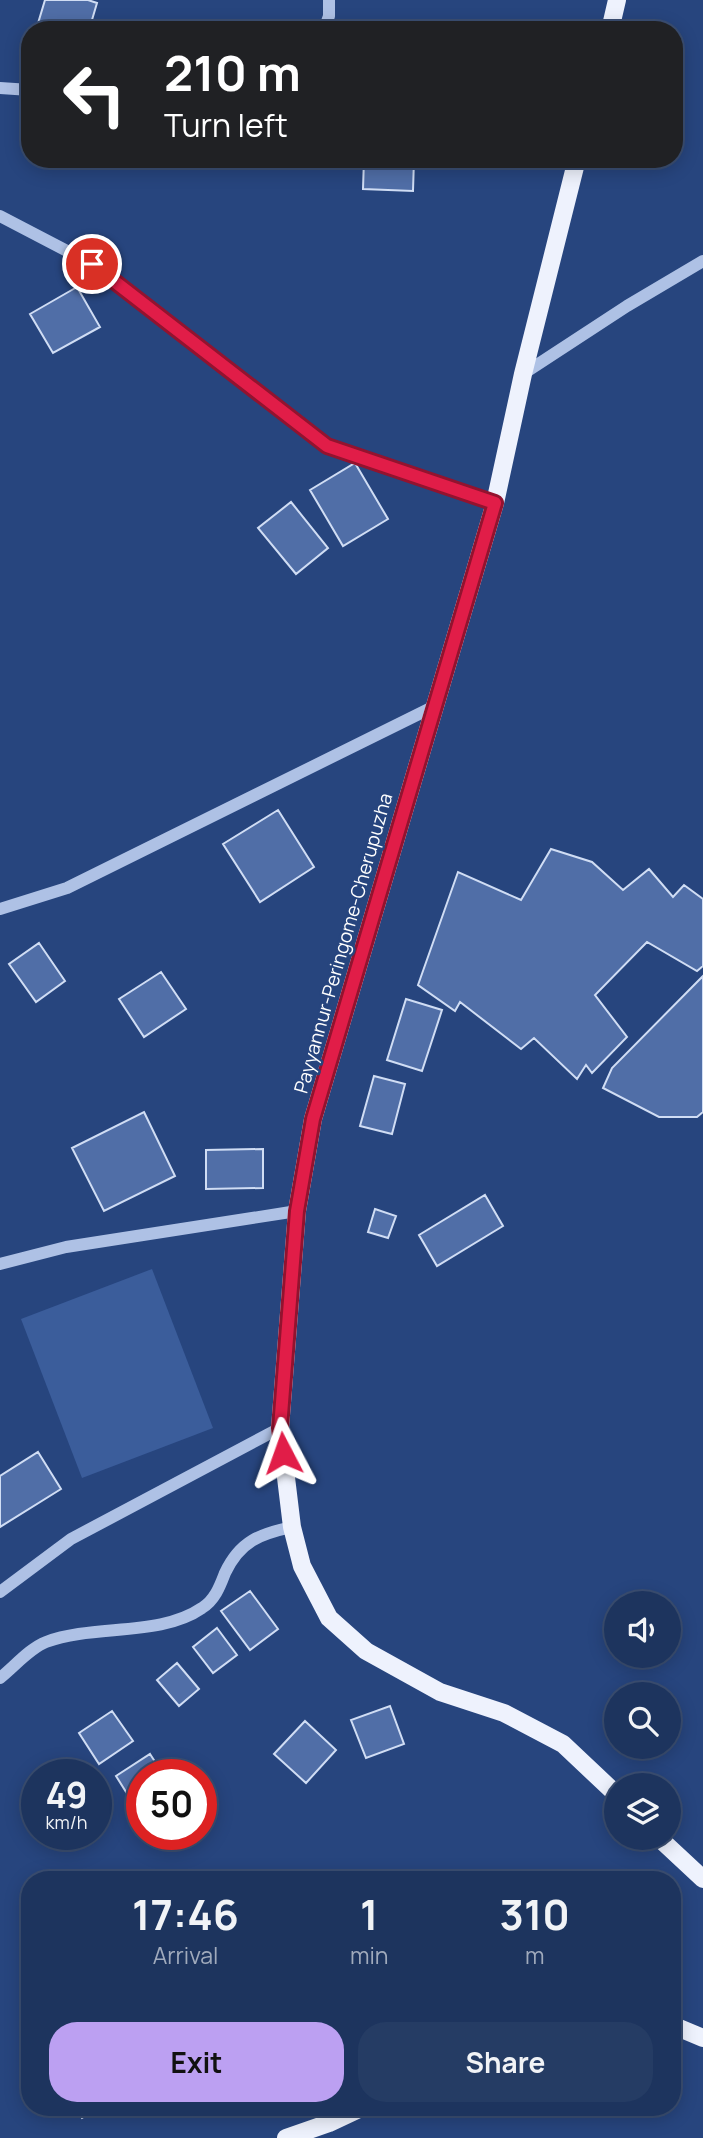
<!DOCTYPE html>
<style>
:root{--surface:#1d345e;--page:#253c64;--text:#f1f3f6;--muted:#a0aabc;--line:#3b4f73;--accent:#bca0f2}
body{margin:0;font-family:Manrope,sans-serif;background:var(--page);color:var(--text);height:100vh;display:flex;flex-direction:column;font-size:26px;white-space:nowrap}
*{box-sizing:border-box;margin:0}
p{font-size:23px;color:var(--muted)}
.icon{flex:none;width:38px;height:38px;fill:none;stroke:currentColor;stroke-width:2;stroke-linecap:round;stroke-linejoin:round}
.map{position:relative;flex:1;overflow:hidden}
.side{position:absolute;left:21px;top:1871px;width:660px;height:245px;display:flex;flex-direction:column;background:var(--surface);border-radius:28px;box-shadow:0 4px 18px #0003,0 0 0 2px var(--line)}
.side>*{flex:none}
.guide{position:absolute;left:21px;top:21px;width:662px;height:147px;border-radius:28px;box-shadow:0 4px 18px #0003,0 0 0 2px var(--line);background:#202124;color:#fff;overflow:hidden}
.buttons{position:absolute;left:604px;top:1591px;display:grid;gap:14px}
.buttons a{display:grid;place-items:center;width:77px;height:77px;border-radius:50%;background:var(--surface);box-shadow:0 4px 18px #0003,0 0 0 2px var(--line);font-size:35px}
.speed{position:absolute;left:21px;top:1759px;display:flex;gap:14px;font-size:35px;font-weight:700;text-align:center}
.speed>*{display:grid;place-content:center;width:91px;height:91px;border-radius:50%;background:var(--surface);box-shadow:0 4px 18px #0003,0 0 0 2px var(--line);line-height:1}
.speed small{font-size:18px;font-weight:400}
.speed .limit{border:10px solid #d22;background:#fff;color:#111}
.pin{position:absolute;display:grid;place-items:center;width:60px;height:60px;color:#fff;margin:-30px;border:4px solid #fff;border-radius:50%;box-shadow:0 2px 7px #0007}
.me{position:absolute;width:77px;margin:-38px;rotate:356deg;stroke-linejoin:round;filter:drop-shadow(0 0 5px #0008)}
.turn{display:flex;align-items:center;gap:24px;height:147px;padding:0 28px;font-size:32px}
.turn .icon{width:91px;height:91px;stroke-width:2.5}
.turn b{display:block;font-size:49px;line-height:60px}
.eta{display:flex;justify-content:space-evenly;align-items:center;height:119px;text-align:center}
.eta b{font-size:42px;font-weight:700;line-height:49px}
.action{display:flex;gap:14px;margin-top:auto;padding:14px 28px}
.action a{flex:1;height:80px;border-radius:28px;background:var(--accent);color:#111;font-size:28px;font-weight:700;line-height:80px;text-align:center}
.action a+a{background:var(--page);color:var(--text)}
.map>svg:first-child{display:block}
.green{fill:#3b5d9b}
.building{fill:#506ea7;stroke:#d0ddf4;stroke-width:2}
.lines{fill:none;stroke-linecap:round;stroke-linejoin:round}
.minor{stroke:#aec1e5;stroke-width:12}
.major{stroke:#eef2fd;stroke-width:18}
.route-casing{stroke:#92132f;stroke-width:18}
.route{stroke:#e11d48;stroke-width:12}
.labels{text-anchor:middle;dominant-baseline:central;stroke-width:5;stroke-linejoin:round;paint-order:stroke}
.street-label{font-size:19px;fill:#fff;stroke:#27457e}
</style>
<div class="map">
<svg width="703" height="2138" viewBox="0 0 703 2138">
<rect width="100%" height="100%" fill="#27457e"/>
<!-- green -->
<path class="green" d="M152,1269L213,1428L82,1478L21,1319Z"/>
<!-- building -->
<path class="building" d="M45,0H88L97,3L89,30H36Z
M364,159H414L413,191L363,189Z
M77,287L100,327L53,353L30,314Z
M355,463L388,519L343,546L310,490Z
M291,502L328,548L296,574L258,528Z
M278,810L314,867L260,902L223,844Z
M551,849L592,862L623,890L649,869L673,897L684,885L703,899V966L697,971L647,942L595,995L627,1037L592,1073L586,1065L577,1079L534,1038L521,1049L460,1002L455,1011L418,985L458,872L521,900Z
M39,943L65,981L36,1002L9,964Z
M161,972L186,1009L144,1037L119,999Z
M703,976V1112L697,1117H659L603,1088L612,1068Z
M406,999L442,1010L422,1071L387,1060Z
M374,1076L405,1084L392,1134L360,1126Z
M144,1112L175,1176L104,1211L72,1148Z
M263,1149V1188L206,1189V1150Z
M485,1195L503,1226L437,1266L419,1235Z
M375,1209L396,1216L388,1238L368,1232Z
M38,1452L61,1489L0,1527V1476Z
M250,1591L278,1629L250,1650L221,1611Z
M217,1628L237,1655L213,1673L193,1647Z
M177,1663L199,1689L179,1706L157,1680Z
M390,1706L404,1744L366,1758L351,1720Z
M112,1711L133,1741L99,1764L79,1733Z
M305,1721L336,1750L306,1783L274,1754Z
M150,1754L163,1774H142V1797L133,1803L116,1776Z
M75,2107H100L82,2118Z"/>
<g class="lines">
<!-- minor -->
<path class="minor" d="M324,30L329,16V0
M0,88L30,90
M0,216L92,264L327,446L495,503
M523,374L627,306L703,261
M0,909L67,888L435,706
M0,1264L66,1247L297,1211
M0,1592L71,1539L280,1428
M0,1678C14,1667 30,1648 46,1642C94,1624 160,1637 202,1608C215,1600 220,1586 225,1573C240,1541 260,1534 292,1527"/>
<!-- major -->
<path class="major" d="M610,30L617,0
M577,159L523,374L495,503L313,1119L297,1211L280,1428L292,1527L302,1566L329,1618L366,1651L440,1692L504,1713L563,1744L616,1794
M659,1838L703,1879
M672,2025L703,2038
M286,2138L329,2123L363,2107"/>
</g>
<g class="lines">
<defs>
<path id="route" d="M92,264L327,446L495,503L313,1119L297,1211L280,1428L283,1453"/>
</defs>
<!-- route casing -->
<use href="#route" class="route-casing"/>
<!-- route -->
<use href="#route" class="route"/>
</g>
<g class="labels">
<!-- street labels -->
<g class="street-label">
<text transform="translate(343 943) rotate(-74)">Payyannur-Peringome-Cherupuzha</text>
</g>
</g>
</svg>
<div class="buttons">
<a><svg class="icon" aria-label="sound" viewBox="0 0 24 24"><path d="M4 9h4l5-4v14l-5-4H4zM17 9q2 3 0 6"/></svg></a>
<a><svg class="icon" aria-label="search" viewBox="0 0 24 24"><circle cx="10" cy="10" r="6"/><path d="M15 15l6 6"/></svg></a>
<a><svg class="icon" aria-label="layers" viewBox="0 0 24 24"><path d="M12 4l9 5-9 5-9-5zM3 14l9 5 9-5"/></svg></a>
</div>
<div class="speed"><div>49<small>km/h</small></div><div class="limit">50</div></div>
<div class="pin" style="left:92px;top:264px;background:#d93025"><svg class="icon" aria-label="arrive" viewBox="0 0 24 24"><path d="M6 21V4h12l-3 4 3 4H6"/></svg></div>
<svg class="me" style="left:283px;top:1453px" viewBox="-20 -20 40 40"><path d="M0-17L14 15 0 8-14 15z" fill="#e11d48" stroke="#fff" stroke-width="4"/></svg>
<div class="guide">
<div class="turn"><svg class="icon" aria-label="left" viewBox="0 0 24 24"><path d="M17 20v-9H6M10 6l-5 5 5 5"/></svg><div><b>210 m</b>Turn left</div></div>
</div>
<section class="side">
<div class="eta">
<div><b>17:46</b><p>Arrival</p></div>
<div><b>1</b><p>min</p></div>
<div><b>310</b><p>m</p></div>
</div>
<div class="action"><a>Exit</a><a>Share</a></div>
</section>
</div>
